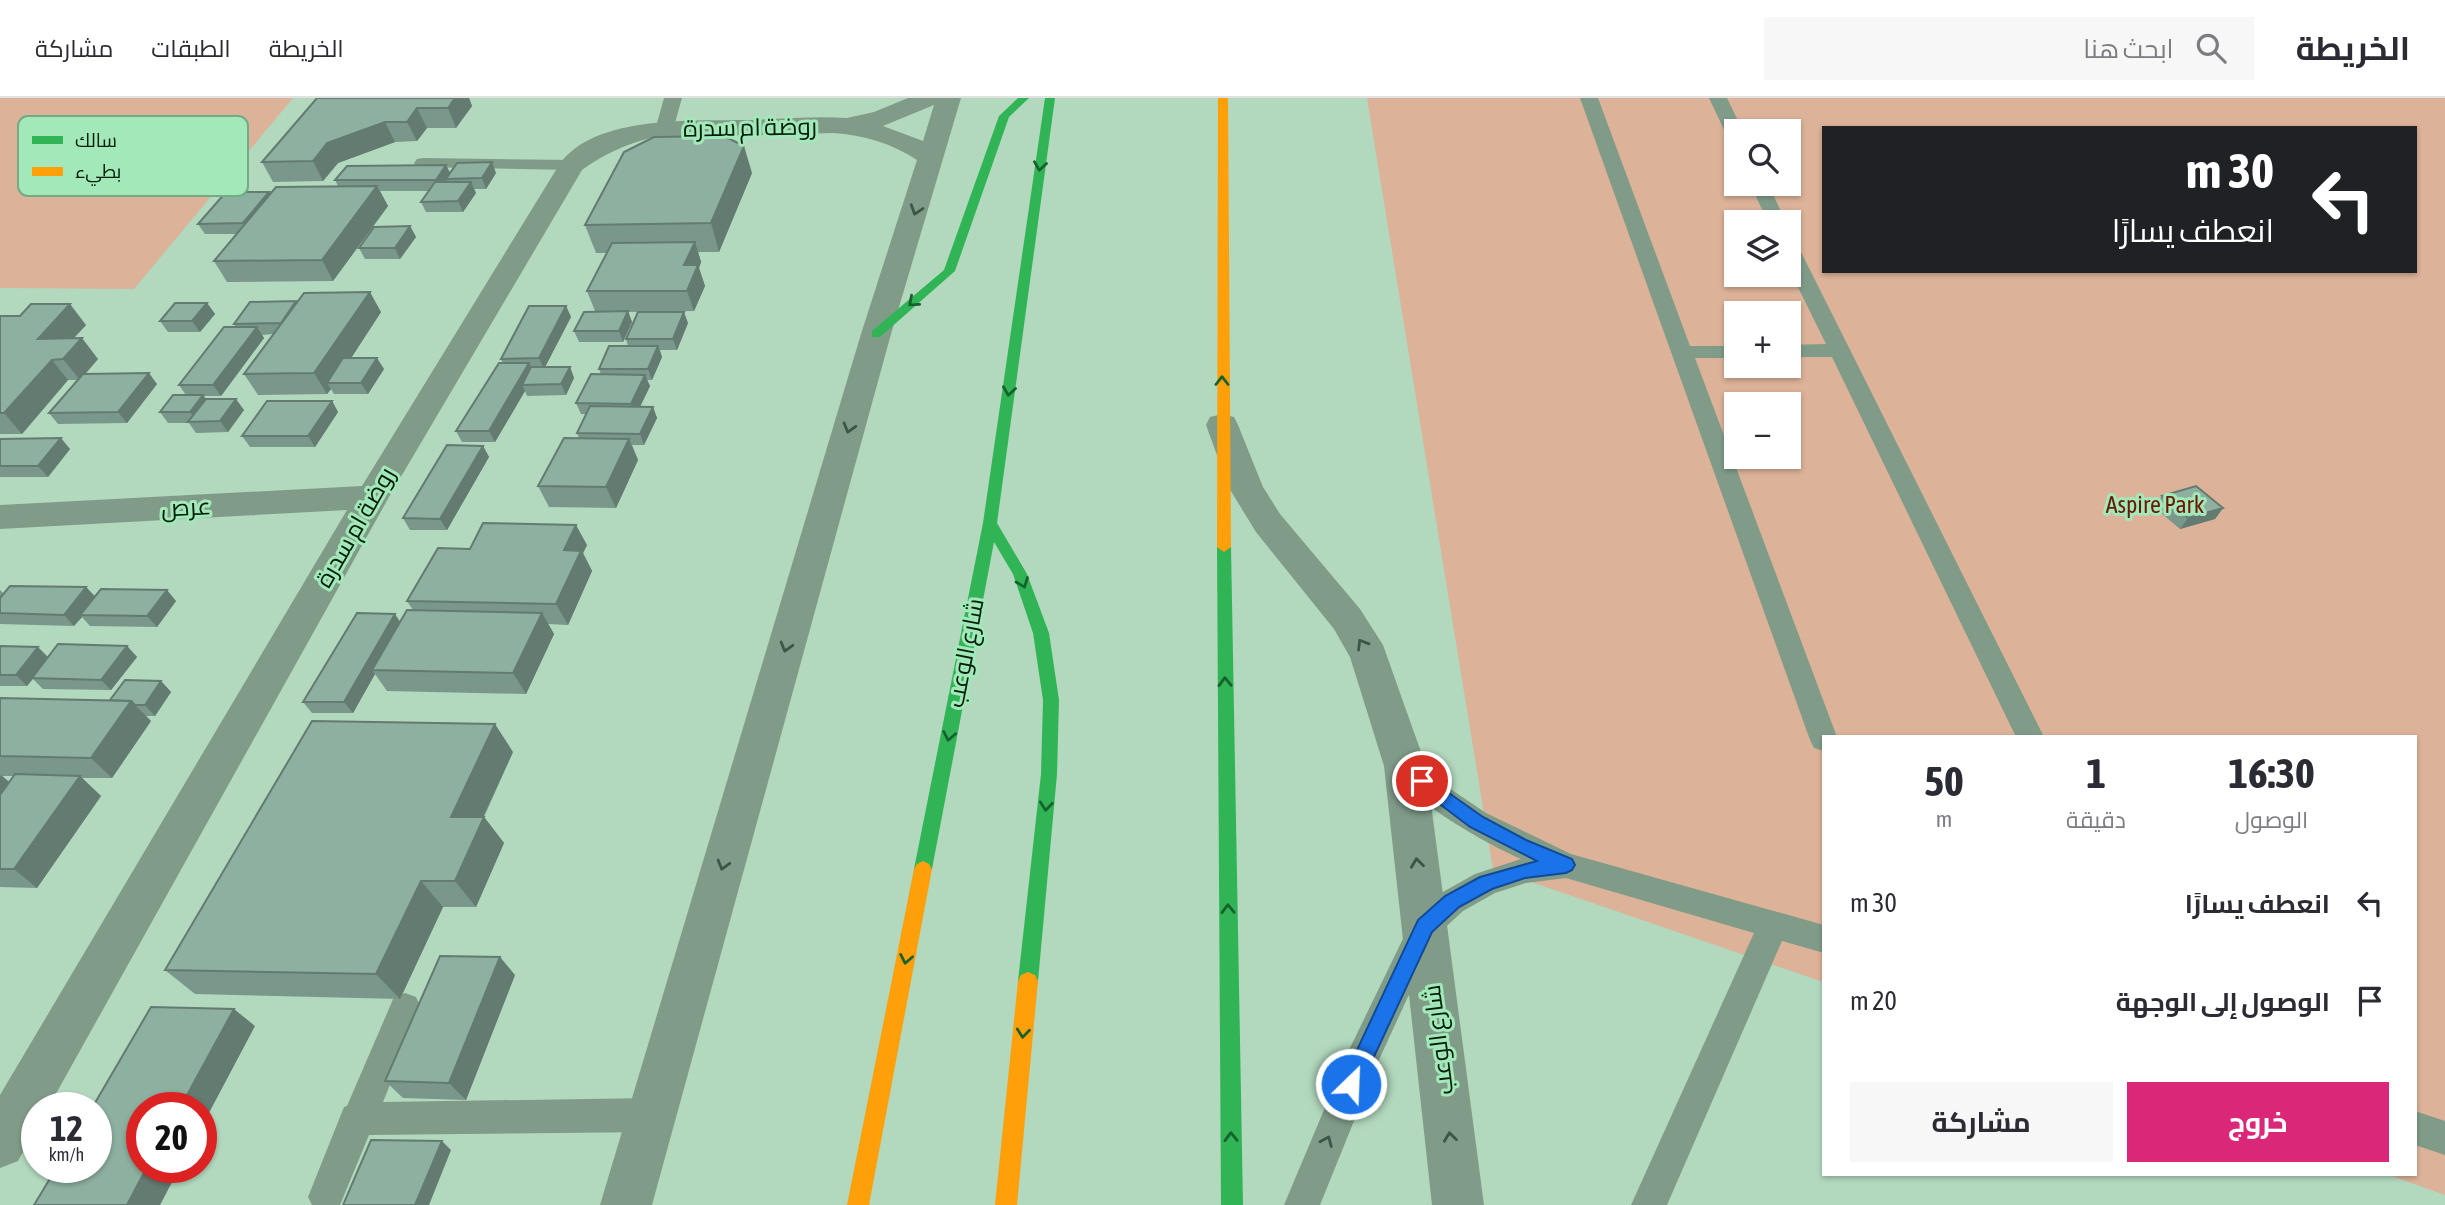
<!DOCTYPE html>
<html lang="ar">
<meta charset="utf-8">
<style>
:root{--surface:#fff;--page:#f7f7f7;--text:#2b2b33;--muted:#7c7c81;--line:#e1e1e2;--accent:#db2777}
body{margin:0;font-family:"Asap Condensed",Cairo,sans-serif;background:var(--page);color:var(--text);direction:rtl;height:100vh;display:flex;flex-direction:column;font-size:26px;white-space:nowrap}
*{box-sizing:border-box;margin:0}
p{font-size:23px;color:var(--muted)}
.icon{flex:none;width:38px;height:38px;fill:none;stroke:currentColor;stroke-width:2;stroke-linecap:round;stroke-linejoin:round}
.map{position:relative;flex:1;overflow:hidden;direction:ltr}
.details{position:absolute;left:1822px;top:637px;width:595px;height:441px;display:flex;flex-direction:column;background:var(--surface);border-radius:0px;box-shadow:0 2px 5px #0004;direction:rtl}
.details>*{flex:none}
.top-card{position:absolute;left:1822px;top:28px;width:595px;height:147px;border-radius:0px;box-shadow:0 2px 5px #0004;direction:rtl;background:#202124;color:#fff;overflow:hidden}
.controls{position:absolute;left:1724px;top:21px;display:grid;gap:14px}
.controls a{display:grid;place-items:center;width:77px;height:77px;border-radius:0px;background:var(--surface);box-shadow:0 2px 5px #0004;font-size:35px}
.speed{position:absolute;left:21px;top:994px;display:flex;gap:14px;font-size:35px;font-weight:700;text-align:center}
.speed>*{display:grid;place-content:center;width:91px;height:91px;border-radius:50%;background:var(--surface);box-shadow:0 2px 5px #0004;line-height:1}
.speed small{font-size:18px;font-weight:400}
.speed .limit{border:10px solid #d22;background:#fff;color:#111}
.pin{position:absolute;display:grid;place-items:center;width:60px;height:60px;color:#fff;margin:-30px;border:4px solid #fff;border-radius:50%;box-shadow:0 2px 7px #0007}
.me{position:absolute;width:77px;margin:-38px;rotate:24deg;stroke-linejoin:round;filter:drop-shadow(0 0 5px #0008)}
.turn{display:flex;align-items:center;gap:24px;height:147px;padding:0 28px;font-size:32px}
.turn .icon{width:91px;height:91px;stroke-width:2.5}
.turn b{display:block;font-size:49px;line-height:60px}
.eta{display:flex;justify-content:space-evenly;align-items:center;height:119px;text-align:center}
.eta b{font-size:42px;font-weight:700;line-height:49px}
.button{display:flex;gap:14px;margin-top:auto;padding:14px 28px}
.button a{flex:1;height:80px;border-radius:0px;background:var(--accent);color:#fff;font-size:28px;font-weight:700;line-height:80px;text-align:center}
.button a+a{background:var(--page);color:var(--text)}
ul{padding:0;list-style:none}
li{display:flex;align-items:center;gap:21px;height:98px;padding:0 28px}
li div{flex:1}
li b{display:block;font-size:26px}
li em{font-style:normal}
header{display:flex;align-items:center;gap:42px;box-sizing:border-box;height:98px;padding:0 35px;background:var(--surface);border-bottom:2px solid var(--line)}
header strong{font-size:33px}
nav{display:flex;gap:38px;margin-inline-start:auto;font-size:24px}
.search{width:490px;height:63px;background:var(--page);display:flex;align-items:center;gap:18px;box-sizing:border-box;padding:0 24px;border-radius:0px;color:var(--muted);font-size:26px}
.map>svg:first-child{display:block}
.green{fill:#dcb298;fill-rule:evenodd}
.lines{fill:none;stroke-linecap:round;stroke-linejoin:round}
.lane{fill:#809c89;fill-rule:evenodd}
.street{fill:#809c89;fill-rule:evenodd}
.fast{fill:#30b455;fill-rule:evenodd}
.slow{fill:#ff9f0a;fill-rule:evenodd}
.wall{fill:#79978a;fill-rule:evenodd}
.shaded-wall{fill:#637b70}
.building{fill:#8db0a0;stroke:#637b70;stroke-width:2}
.oneway{stroke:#17612d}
.oneway2{stroke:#3b5644}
.route{fill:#1a73e8;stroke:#114b97;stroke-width:2}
.labels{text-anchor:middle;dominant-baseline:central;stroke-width:6;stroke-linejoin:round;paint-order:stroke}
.street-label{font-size:24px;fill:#021d0c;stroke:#a2e8b8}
.park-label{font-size:24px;fill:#6a1906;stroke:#a2e8b8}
.key{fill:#a2e8b8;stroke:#72ab84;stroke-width:2}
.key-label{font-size:19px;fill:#021d0c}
</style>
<header>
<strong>الخريطة</strong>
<div class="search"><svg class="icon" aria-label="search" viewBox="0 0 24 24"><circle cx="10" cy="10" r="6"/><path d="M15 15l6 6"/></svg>ابحث هنا</div>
<nav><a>الخريطة</a><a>الطبقات</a><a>مشاركة</a></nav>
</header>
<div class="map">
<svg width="2445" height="1107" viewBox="0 0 2445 1107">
<rect width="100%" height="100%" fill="#b2d8be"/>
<!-- green -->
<path class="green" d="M0,0H293L134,191L0,190Z
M1367,0H2445V1097L2386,1076H2415V639H1824L1823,884L1493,771ZM1824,30H2415V173H1824ZM1736,33H1788V86H1736ZM1736,124H1788V177H1736ZM1736,215H1788V268H1736ZM1736,306H1788V359H1736Z"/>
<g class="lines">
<!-- lane -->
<path class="lane" d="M664,0H682L673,32L664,37L655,32Z
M1580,0H1598L1690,248H1736V260H1695L1837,639H1824V653L1814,650L1810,642Z
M1709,0H1727L1743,33H1736V43L1727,38Z
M423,60L572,62L581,67L572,72L417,69L414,65L417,61Z
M1750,86H1768L1786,124H1768Z
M1788,142L1798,148L2044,639H2016L1832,259H1788V247L1826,246L1788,169Z
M1405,657L1415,660L1449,690L1486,715L1571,756L1824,827V855L1782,843L1667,1107H1631L1754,835L1566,780L1526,785L1495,795L1463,813L1436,838L1377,966L1320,1107H1284L1350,950L1414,818L1441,795L1475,776L1521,761C1485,745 1409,703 1391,668L1395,660Z
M405,895L416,899L421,910L383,1004L652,1000L664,1005L669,1017L664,1029L652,1034L369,1037L340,1107H312L308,1099L344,1009L347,1008L394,899Z
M2415,1013L2445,1023V1057L2415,1047Z"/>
<!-- street -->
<path class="street" d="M908,0H961L891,236L652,1107H600L861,236L917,62C891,45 864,37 833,35L650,40C624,47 604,56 582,72L389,399L48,1010H37V1029L18,1063L0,1070V997L347,412L0,431V407L362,388L559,67C594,16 696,23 751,22C783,21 815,18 847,20L874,14ZM934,7L923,43L883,28Z
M1222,316L1234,319L1238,327L1263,389L1280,416L1360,511L1383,547L1426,668L1484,1107H1432L1384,668L1350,559L1334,531L1256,434L1229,390L1206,327L1210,319Z"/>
<!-- fast -->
<path class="fast" d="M1018,0H1029L1009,19L955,173L880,239H872V233L944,172L999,18Z
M1045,0H1055L997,425L1027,476L1049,535L1059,602L1057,676L1038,883L1035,889L1028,892L1021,889L1018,883L1041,676L1043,602L1033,535L1013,476L994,444L932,771L929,776L923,779L917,776L914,771L983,425Z
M1224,444L1231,449L1243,1107H1221L1217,449Z"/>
<!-- slow -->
<path class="slow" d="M1218,0H1228L1231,449L1224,454L1217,449Z
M923,763L929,766L932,771L869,1107H847L914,771L917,766Z
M1028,874L1035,877L1038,883L1017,1107H995L1018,883L1021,877Z"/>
</g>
<!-- wall -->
<path class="wall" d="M317,0H469L472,8L456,30H427L417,43L395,44L338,65L323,83L273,84L262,64Z
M446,67L450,74L496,75L486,91H474L476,95L463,114H426L421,104L429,93H380L388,108L333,183L227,184L214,163L236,136H205L198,126L270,95L338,88L335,82Z
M752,75L719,154H698L701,164L699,170L705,188L694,213L628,214L632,224L623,244H579L574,233L595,213L587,193L607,155H596L585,127Z
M410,128L416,139L400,161H365L359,150Z
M296,203L297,204L381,214L351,260L384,271L368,296H334L331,291L327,296L258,297L244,276L273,236L262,237L264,240L221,298H204L206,301L244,312L228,334L196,335L189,325H168L160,314L186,297L179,287L236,229L234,226Z
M207,205L215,216L200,234H168L160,223Z
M566,208L571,219L545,269H570L574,280L566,297L527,298L525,293L495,344H462L456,333L503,265L501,261Z
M0,218L86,227L73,240L98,261L85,276L157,286L127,325L58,326L49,315L77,282H68L22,336H0Z
M688,225L677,252H660L662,259L652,282H647L650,288L640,309H653L657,320L644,347H632L638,362L616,410L549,409L538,388L579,340L577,335L586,316H581L576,305L601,276L599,271L628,248L626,241Z
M332,303L338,314L315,349H250L242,338Z
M0,341L70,351L48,379H0Z
M483,348L489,359L447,432H410L403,420Z
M2162,398L2223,410L2215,421L2180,431L2154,409Z
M587,447L583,455L592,473L568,527L548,526L554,536L526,596L387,593L375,576L353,615H312L303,604L413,512L407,503L470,451Z
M86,489L95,498L176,503L157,529L90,528L82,519L74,528L0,526V492L4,496Z
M0,548L48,559L127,548L137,559L111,592L43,591L33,581L27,588H0Z
M161,583L171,594L155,618H146L151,623L112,680H82L101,698L37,790L0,789V600L110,602ZM2,678H14L9,684Z
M513,654L484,719L504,745L476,809H443L400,901L195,896L165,872Z
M515,877L466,1002L403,1000L385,983Z"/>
<!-- shaded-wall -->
<path class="shaded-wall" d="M455,0H469L472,8L456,30L448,10Z
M417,10L427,30L417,43L407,24Z
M385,24L395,44L338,65L323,83L313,63L327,45Z
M744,48L752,75L719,154L711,125Z
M492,64L496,75L486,91L482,80Z
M446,67L451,78L446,81L447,84L441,92L436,82Z
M471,84L476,95L463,114L458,103Z
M377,88L388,108L333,183L322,162Z
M269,94L275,105L249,136L243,125Z
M410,128L416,139L400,161L395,150Z
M695,144L701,164L699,170L705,188L694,213L687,193L684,167Z
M370,194L381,214L335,285H327L331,291L327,296L314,275Z
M207,205L215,216L200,234L192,223Z
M70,206L86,227L54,262L38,241Z
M566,208L571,219L544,271L539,260Z
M628,213L632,224L623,244L619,233Z
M684,214L688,225L677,252L673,241Z
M257,229L264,240L221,298L213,287Z
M82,240L98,261L80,282L63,261Z
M658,248L662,259L652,282L648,271Z
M377,260L384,271L368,296L361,285Z
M52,262L68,282L22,336L4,315Z
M529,265L535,276L522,287L525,293L495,344L489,333Z
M570,269L574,280L566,297L561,286Z
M149,275L157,286L127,325L118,314Z
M645,277L650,288L636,317L631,306Z
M203,297L211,308L198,324L190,314Z
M236,301L244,312L228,334L220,323Z
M332,303L338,314L315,349L308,338Z
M653,309L657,320L644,347L640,336Z
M61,340L70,351L48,379L38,368Z
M629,341L638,362L616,410L606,389Z
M483,348L489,359L447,432L440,421Z
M2223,410L2215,421L2180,431L2188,420Z
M576,427L587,447L583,455L592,473L568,527L556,506L564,452Z
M86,489L96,500L80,517L82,519L74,528L64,517Z
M167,492L176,503L157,529L147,518Z
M542,515L554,536L526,596L513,575Z
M395,516L402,527L372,572L375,576L353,615L344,604Z
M127,548L137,559L111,592L101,582Z
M38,549L49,560L27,588L16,577Z
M161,583L171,594L155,618L145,607Z
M131,603L151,623L112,680L91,660Z
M495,626L513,654L471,745L451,719Z
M1,677L24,697L0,730V679Z
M80,678L101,698L37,790L14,771Z
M484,719L504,745L476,809L455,783Z
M421,783L443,809L400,901L376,876Z
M500,859L515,877L466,1002L449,985Z
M234,911L255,928L201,1030V1010H180Z
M442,1043L451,1052L429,1107H415Z
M147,1069H180L160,1107H127Z"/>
<!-- building -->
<path class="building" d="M317,0H455L448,10H417L407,24H385L327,45L313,63L262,64Z
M724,38L744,48L711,125L585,127L624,54L654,39Z
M492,64L482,80L446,81L457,65Z
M446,67L436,82H335L347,68Z
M435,84H471L458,103L421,104Z
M377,88L322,162L214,163L276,89Z
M226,94H269L243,125L198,126Z
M410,128L395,150H359L374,129Z
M695,144L684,167H698L687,193H587L612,145Z
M370,194L314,275L244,276L304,195Z
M296,203L281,225L234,226L250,204Z
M175,205H207L192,223H160Z
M31,206H70L38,241L82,240L63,261L52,262L4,315H0V218H20Z
M529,208H566L539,260L501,261Z
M628,213L619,233H574L584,214Z
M638,214H684L673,241H626Z
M224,229H257L213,287H179Z
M609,248H658L648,271H599Z
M343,260H377L361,285H327Z
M499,265H529L489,333H456Z
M531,269H570L561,286L522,287Z
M149,275L118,314L49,315L83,276Z
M591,276L645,277L631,306L576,305Z
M173,297H203L190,314H160Z
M206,301H236L220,323L188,324Z
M267,303H332L308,338H242Z
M590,308L653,309L640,336L577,335Z
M61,340L38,368H0V341Z
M564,340L629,341L606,389L538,388Z
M447,347L483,348L440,421L403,420Z
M2196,388L2223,410L2188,420L2162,398Z
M483,425L576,427L564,452L581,453L556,506L407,503L438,450L470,451Z
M10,488L86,489L64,517L0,515V500Z
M101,491L167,492L147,518L80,517Z
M407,512L542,515L513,575L372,572Z
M357,515L395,516L344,604H303Z
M58,546L127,548L101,582L32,580Z
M0,548L38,549L16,577H0Z
M125,582L161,583L145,607H135L131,603L110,602Z
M0,600L131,603L91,660L0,658Z
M312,623L495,626L451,719H484L455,783H421L376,876L165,872Z
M15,676L80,678L14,771H0V697Z
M440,858L500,859L449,985L385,983Z
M151,909L234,911L180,1010H142V1069H147L127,1107H34L57,1069H96V1010H92Z
M371,1042L442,1043L415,1107H343Z"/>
<!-- one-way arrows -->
<defs><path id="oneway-chevron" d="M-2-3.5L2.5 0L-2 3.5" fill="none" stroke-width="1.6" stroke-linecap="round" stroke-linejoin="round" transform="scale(1.75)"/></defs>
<g class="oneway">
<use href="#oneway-chevron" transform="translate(1040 68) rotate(98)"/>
<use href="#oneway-chevron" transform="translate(913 204) rotate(139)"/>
<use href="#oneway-chevron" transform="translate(1222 283) rotate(-90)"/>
<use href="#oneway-chevron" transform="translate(1009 293) rotate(98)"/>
<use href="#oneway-chevron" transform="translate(1023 485) rotate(69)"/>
<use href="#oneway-chevron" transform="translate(1225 584) rotate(-91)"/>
<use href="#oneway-chevron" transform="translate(949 638) rotate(101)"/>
<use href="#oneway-chevron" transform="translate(1046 708) rotate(96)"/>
<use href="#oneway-chevron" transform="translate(1228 811) rotate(-91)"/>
<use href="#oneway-chevron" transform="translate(906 861) rotate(101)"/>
<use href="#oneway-chevron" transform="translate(1023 935) rotate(96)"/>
<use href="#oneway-chevron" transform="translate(1231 1039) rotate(-91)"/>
</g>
<g class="oneway2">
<use href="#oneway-chevron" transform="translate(916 112) rotate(108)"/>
<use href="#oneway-chevron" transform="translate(849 330) rotate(106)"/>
<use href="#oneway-chevron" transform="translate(1362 546) rotate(-121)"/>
<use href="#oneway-chevron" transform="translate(786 549) rotate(106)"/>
<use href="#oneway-chevron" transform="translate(1417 765) rotate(-97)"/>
<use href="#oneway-chevron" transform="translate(723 767) rotate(106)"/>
<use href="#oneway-chevron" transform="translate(1450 1039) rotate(-97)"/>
<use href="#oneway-chevron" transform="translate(1327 1043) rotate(-67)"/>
</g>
<!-- route -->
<path class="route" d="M1422,676L1483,719L1526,742L1572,761L1575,767L1572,772L1566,775L1525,780L1492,791L1459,809L1432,834L1358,993L1351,996L1344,993L1341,986L1418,822L1445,798L1480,779L1537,763L1470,729L1416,688L1413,683L1416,678Z"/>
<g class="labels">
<!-- street labels -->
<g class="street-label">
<text transform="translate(750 29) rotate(-1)">روضة ام سدرة</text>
<text transform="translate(186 409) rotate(-3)">عرص</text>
<text transform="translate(355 429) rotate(-60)">روضة ام سدرة</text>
<text transform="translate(965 555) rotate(-79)">شارع الوعب</text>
<text transform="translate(1438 942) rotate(-97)">شارع الوعب</text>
</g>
<!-- park labels -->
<g class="park-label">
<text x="2155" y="406">Aspire Park</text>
</g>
</g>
<!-- legend -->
<rect x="18" y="18" width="230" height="80" rx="10" class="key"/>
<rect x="32" y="38" width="31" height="8" fill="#30b455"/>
<rect x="32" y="69" width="31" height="9" fill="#ff9f0a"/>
<g class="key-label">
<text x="75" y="49">سالك</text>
<text x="75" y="80">بطيء</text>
</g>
</svg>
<div class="controls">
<a><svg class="icon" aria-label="search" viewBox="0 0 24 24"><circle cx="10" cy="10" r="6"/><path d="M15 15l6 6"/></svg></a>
<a><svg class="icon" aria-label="layers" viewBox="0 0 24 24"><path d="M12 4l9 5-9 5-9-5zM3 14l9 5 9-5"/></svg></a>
<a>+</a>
<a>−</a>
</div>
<div class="speed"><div>12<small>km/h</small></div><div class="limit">20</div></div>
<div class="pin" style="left:1422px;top:683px;background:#d93025"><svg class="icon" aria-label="arrive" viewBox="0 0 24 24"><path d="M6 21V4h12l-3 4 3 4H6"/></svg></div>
<svg class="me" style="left:1351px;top:986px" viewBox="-20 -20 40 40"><circle r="17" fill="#1a73e8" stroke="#fff" stroke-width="3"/><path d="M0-11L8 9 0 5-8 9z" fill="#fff"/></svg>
<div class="top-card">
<div class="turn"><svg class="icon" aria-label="left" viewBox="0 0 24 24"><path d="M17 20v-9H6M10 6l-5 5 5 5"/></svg><div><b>30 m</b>انعطف يسارًا</div></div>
</div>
<section class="details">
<div class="eta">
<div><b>16:30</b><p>الوصول</p></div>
<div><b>1</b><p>دقيقة</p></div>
<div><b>50</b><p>m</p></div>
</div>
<ul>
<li><svg class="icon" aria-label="left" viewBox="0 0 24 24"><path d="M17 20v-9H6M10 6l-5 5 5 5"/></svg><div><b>انعطف يسارًا</b></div><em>30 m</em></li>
<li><svg class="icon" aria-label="arrive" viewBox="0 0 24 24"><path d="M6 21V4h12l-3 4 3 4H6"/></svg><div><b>الوصول إلى الوجهة</b></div><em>20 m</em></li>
</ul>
<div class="button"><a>خروج</a><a>مشاركة</a></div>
</section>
</div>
